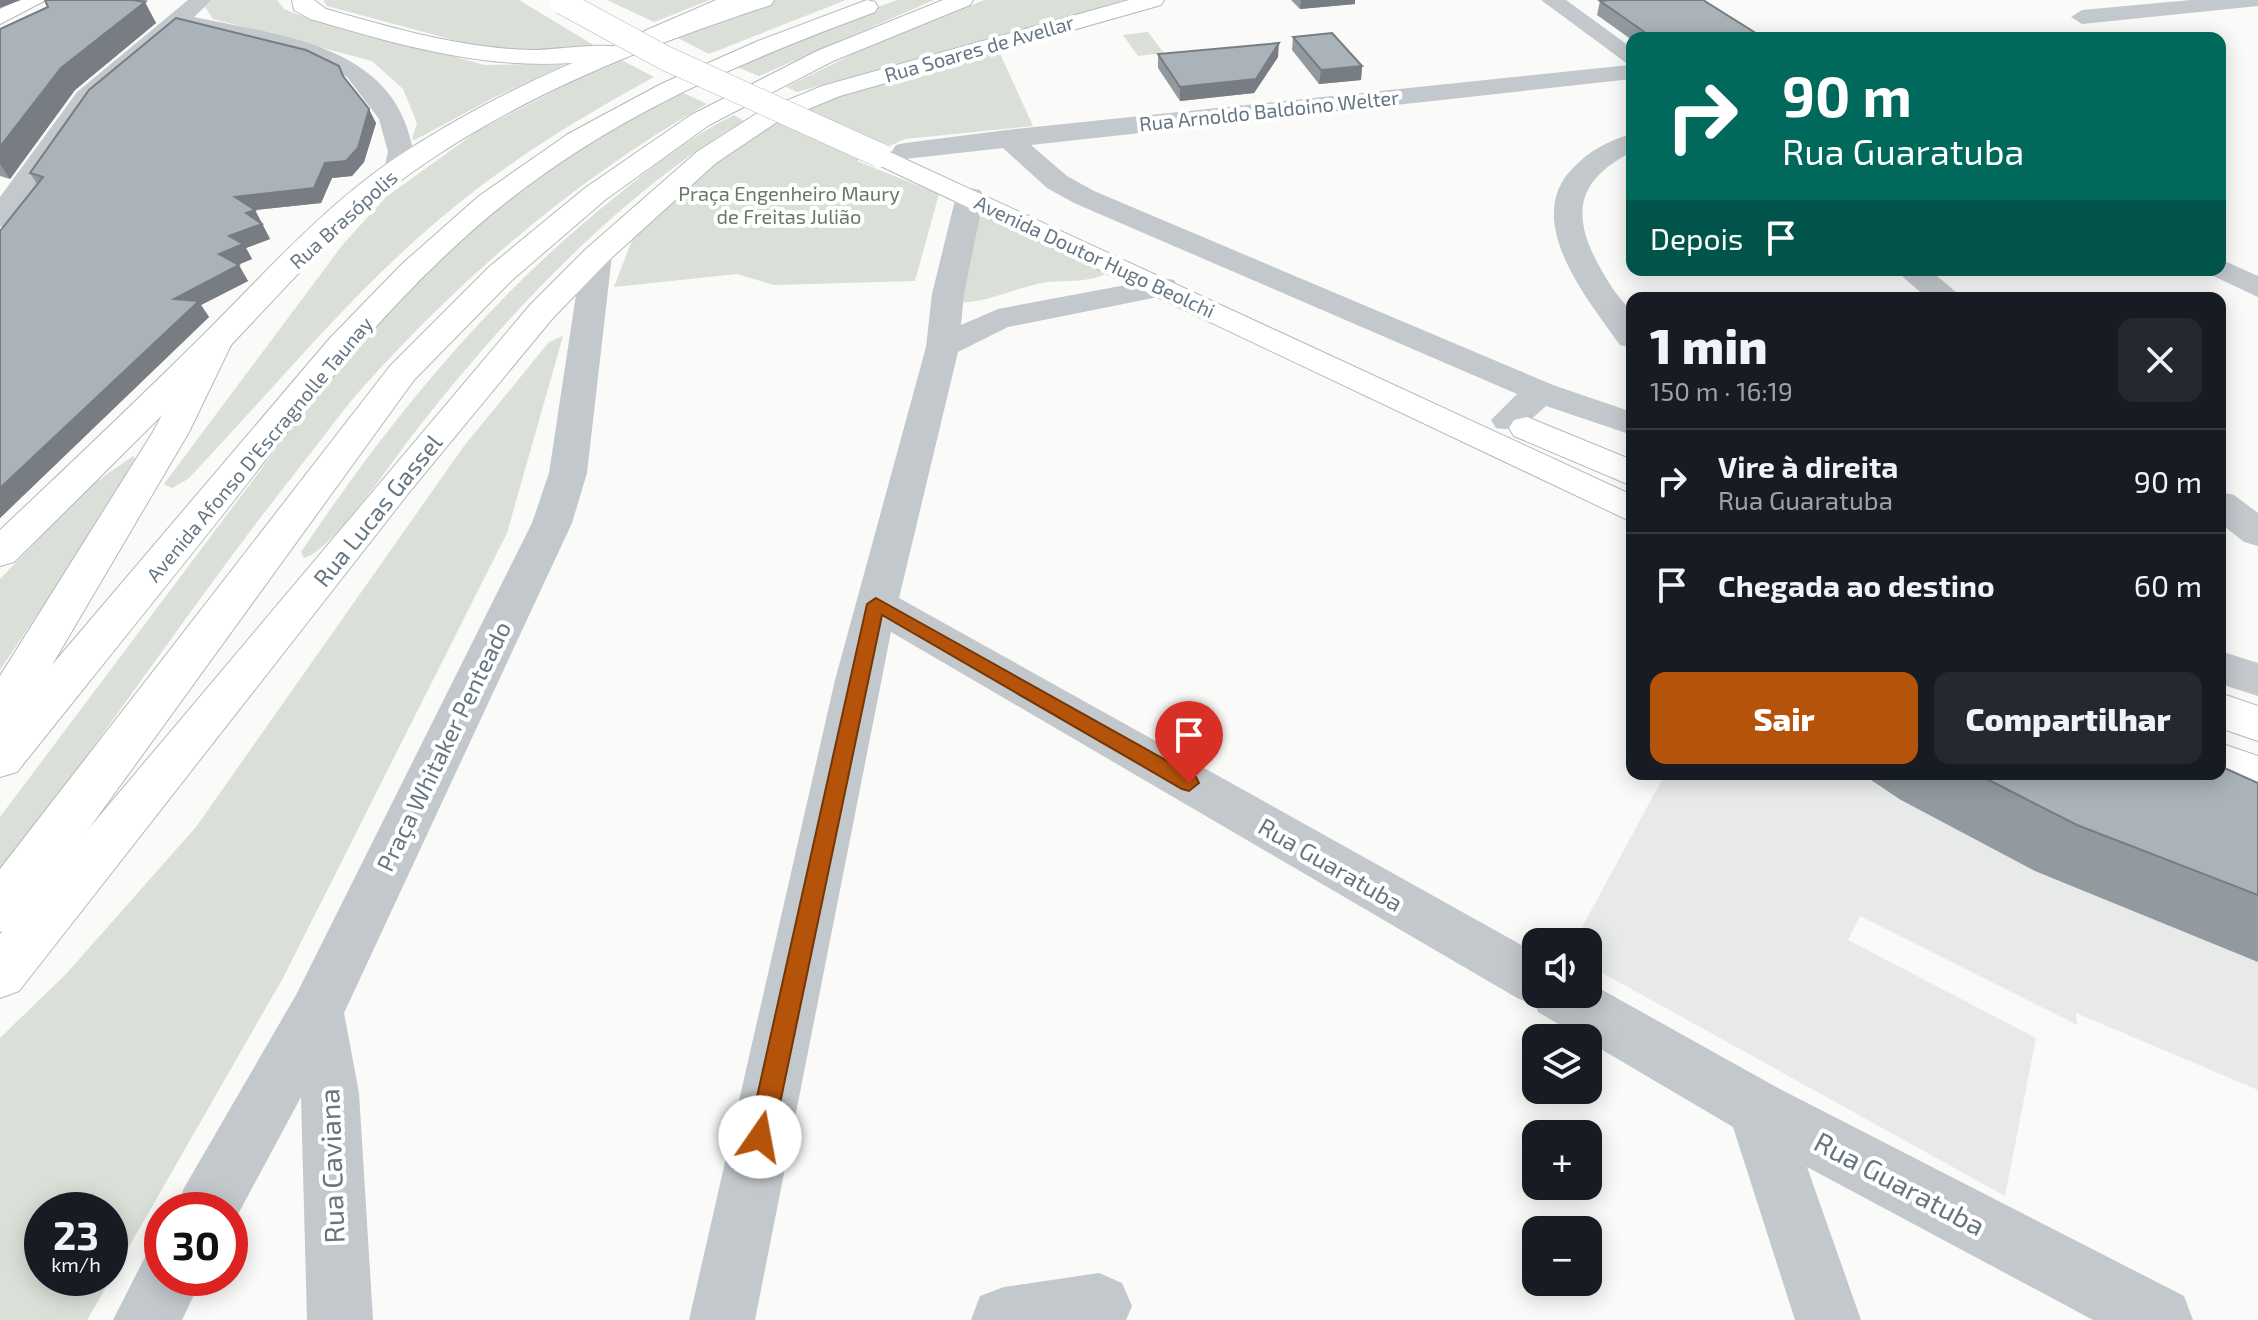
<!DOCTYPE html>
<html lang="pt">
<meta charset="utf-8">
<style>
:root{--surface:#171b24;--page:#242831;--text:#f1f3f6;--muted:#9ea1a6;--line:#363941;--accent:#b45309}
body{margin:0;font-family:"Exo 2",sans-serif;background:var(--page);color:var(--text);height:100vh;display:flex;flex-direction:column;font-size:30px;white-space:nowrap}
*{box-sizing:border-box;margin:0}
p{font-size:26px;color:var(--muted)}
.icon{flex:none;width:44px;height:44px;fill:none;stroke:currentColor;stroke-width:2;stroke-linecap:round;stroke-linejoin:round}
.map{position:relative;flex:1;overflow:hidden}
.side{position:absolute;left:1626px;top:292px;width:600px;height:488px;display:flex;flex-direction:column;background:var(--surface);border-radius:16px;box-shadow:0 4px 20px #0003}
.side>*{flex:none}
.hud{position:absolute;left:1626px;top:32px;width:600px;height:244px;border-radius:16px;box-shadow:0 4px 20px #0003;background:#00695c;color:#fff;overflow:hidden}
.fabs{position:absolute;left:1522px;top:928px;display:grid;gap:16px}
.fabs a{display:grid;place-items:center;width:80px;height:80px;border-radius:16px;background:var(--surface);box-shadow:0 4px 20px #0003;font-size:40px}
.speed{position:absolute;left:24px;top:1192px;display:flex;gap:16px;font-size:40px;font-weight:700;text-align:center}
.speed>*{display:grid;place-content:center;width:104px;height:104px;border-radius:50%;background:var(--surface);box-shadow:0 4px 20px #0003;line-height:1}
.speed small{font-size:20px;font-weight:400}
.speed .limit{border:12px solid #d22;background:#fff;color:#111}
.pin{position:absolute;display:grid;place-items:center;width:68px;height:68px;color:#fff;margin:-82px -34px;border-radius:50% 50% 50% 0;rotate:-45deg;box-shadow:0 0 8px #0007}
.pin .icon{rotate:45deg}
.me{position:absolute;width:88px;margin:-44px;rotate:12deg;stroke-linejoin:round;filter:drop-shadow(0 0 6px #0008)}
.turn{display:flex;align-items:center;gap:28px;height:168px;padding:0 24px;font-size:36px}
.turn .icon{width:104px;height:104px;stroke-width:2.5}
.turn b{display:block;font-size:56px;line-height:68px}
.then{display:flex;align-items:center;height:76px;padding:0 24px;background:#0003;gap:16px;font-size:30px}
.round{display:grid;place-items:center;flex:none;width:84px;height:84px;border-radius:16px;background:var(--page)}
.overview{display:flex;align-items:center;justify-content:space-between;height:136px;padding:0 24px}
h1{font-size:48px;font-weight:800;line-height:60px}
.cta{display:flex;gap:16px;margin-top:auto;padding:16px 24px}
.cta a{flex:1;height:92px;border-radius:16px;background:var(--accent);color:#fff;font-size:32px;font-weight:800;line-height:92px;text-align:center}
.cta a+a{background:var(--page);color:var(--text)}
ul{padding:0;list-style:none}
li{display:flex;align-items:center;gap:24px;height:104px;padding:0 24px;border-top:2px solid var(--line)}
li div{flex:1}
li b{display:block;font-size:30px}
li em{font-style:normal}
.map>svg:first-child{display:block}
.built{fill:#e8e9e9}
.green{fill:#dadfd7;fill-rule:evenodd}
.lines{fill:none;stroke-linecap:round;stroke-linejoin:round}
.secondary-casing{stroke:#b3babf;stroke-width:2}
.primary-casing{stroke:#b5babe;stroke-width:2}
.highway-casing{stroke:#b4b9bd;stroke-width:2}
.street{fill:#c3c8cc;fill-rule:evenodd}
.secondary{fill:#fff;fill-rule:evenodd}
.primary{fill:#fff;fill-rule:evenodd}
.highway{fill:#fff;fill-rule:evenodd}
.rail{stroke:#a2aab0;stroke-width:3;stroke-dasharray:7 3;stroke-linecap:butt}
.primary-bridge-casing{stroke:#b5babe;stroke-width:25;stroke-linecap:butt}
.primary-bridge{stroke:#fff;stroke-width:24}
.wall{fill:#929a9f}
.shaded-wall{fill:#777d82}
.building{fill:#aab3b9;stroke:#777d82;stroke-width:2}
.route{fill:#b45309;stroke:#753606;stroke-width:2}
.labels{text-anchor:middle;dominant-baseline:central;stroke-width:8;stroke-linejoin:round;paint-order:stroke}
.far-street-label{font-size:20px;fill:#657683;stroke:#fff}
.far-park-label{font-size:20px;fill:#687a64;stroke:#fff}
.street-label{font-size:24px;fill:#657683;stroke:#fff}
.near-street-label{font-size:28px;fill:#657683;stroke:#fff}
</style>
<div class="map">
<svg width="2258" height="1320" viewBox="0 0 2258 1320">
<rect width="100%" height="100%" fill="#fafaf8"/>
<!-- built -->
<path class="built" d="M1665,774H2171L2258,803V1090L2076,1013L2077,1025L1860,916L1848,940L2036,1038L2005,1196L1588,965V942H1574Z"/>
<!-- green -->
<path class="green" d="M213,0H277L284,9L299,15L485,65L568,63L491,99L415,140L412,139L417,123L403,89L372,61L213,19L205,7Z
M323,0H519L600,49H487L327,6Z
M607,0H710L654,22Z
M771,0H846L709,54L674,36Z
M897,0H934L759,76L727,63Z
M984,0H1126L797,92L786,87L855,53Z
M1148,32L1164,53L1138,56L1123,35Z
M997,47L1033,126L905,139L857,161L939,194L915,281L774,285L737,274L614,287L636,230L757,128L807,104Z
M618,58L654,77C579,118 507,162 442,217C348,296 272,391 188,479L172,488L164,484L344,243L386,197L479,130Z
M677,90L707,104C582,175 472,268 375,374C347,403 324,437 299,468C195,599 103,740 0,871V817L338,367L435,264L515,194L565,158Z
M734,115L744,121C620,192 498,324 411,437C392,462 331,552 304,558L301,552C390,419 489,298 614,198C651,168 691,136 734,115Z
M988,216L1108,272C1092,283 1067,280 1048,282C1017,286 987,304 957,302L978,217Z
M563,336L507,533L283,978L87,1320H0V1038L66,974L196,827L464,446L549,342ZM42,1210H110V1278H42Z
M133,456L137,461L126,482L0,670V579L89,487Z"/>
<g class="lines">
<defs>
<path id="secondary" d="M18,0H46L0,24V9Z
M741,0H774L771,5C643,47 521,95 411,173C344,220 288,285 232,344C160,418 87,490 14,562L0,566V530C70,464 141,397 209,329C267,271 324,207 391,161C499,88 618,40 741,0Z
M1129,0H1164L1161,5L840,96L777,122L716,163L608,261L552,319L411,490L19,991L0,998V934L530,305L586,249L698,151L759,112L822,86Z"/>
<path id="primary" d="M292,0H314L326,9C393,28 460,48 530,50C549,51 617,39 626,51C619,61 603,59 592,61C494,73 403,46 310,19L294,10Z
M716,0H745L656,43L648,45L637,38L640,33Z
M879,147L1632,495V522L870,161L866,155L870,149Z
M1527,417L1632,460V486L1514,436L1509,428L1514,420Z
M2220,693L2258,706V741L2220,728Z
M2220,743L2258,756V794L2203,774H2220Z"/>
<path id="highway" d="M867,0L875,2L878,7L875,12C759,55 645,102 544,174C416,264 320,390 225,512C156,599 86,685 17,772L0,777V676L153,432L203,336L215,333L227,336L232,343L189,432L52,665L330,338L402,264L479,196L568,134L661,84L758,41Z
M943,0H973L970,5L833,61L709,125L605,200L511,281L414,380L19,925L0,932V869L390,366L489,267L585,188L691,115L817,51Z"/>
</defs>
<!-- secondary casing -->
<use href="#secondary" class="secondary-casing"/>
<!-- primary casing -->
<use href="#primary" class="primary-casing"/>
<!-- highway casing -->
<use href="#highway" class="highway-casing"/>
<!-- street -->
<path class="street" d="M188,0H212L194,17C272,34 384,43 409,134C413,148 417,161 408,175H388L384,169L388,152L379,119L347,77L297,53L182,28L95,102L10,224L0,227V197L77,92Z
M1541,0H1566L1632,48V79L1031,145L1067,176L1094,191L1553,385L1632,412V435L1546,406C1530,420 1520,433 1496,428L1491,420L1517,394L1074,203L1047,188L1003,148L905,159L896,157L892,151L896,145L905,143L1007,130L1629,65Z
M2191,0H2258V6L2082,24L2071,17L2082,10Z
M1632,134V152C1564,186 1575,229 1611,286C1616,295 1629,306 1632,316C1634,325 1632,339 1632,348L1620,345C1588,300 1521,220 1573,168C1589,151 1609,140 1632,134Z
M970,188L980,190L984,196L964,294L961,325L998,309L1163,278L1174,280L1179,287L1174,294L1163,296L1008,327L958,352L899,598L1536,953V994H1588V982L1778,1088L2184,1296L2193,1320H2093L1807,1167L1861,1320H1795L1733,1127L1538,1012L1536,1006L1517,998L891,632L755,1320H689L835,680L926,347L932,294L956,196L960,190Z
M597,246L608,249L612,255L587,473L572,523L344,1013L359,1093L373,1320H307L301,1097L230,1229V1210H175L184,1188L296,995L532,523L549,473L582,255L586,249Z
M2220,259L2258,276V297L2209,274L2206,270H2220Z
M1895,270H1930L1963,298H1927Z
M2220,492L2234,495L2258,513V546L2244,542L2220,523Z
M2220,651L2258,663V696L2220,684Z
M162,1248V1278H202L182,1320H113L146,1255Z
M1099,1273L1122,1283L1132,1306L1126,1320H971L980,1296L1004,1287Z"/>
<!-- secondary -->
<use href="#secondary" class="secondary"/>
<!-- primary -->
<use href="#primary" class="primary"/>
<!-- highway -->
<use href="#highway" class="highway"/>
<!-- rail -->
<path class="rail" d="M555,3L646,55L878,159"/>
<defs>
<path id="primary-bridge" d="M562,2L665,58L879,155"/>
</defs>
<!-- primary-bridge casing -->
<use href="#primary-bridge" class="primary-bridge-casing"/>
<!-- primary-bridge -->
<use href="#primary-bridge" class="primary-bridge"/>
</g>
<!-- wall -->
<path class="wall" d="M46,0H148L144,2L156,23L75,90L10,179L0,176V29L48,7Z
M1291,0H1355V4L1300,9Z
M1600,1L1762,38H1632V40L1597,15Z
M1293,37L1362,66L1361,80L1319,84L1292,50Z
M1158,54L1278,57L1254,93L1180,101L1158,68Z
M339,66L345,79L376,123L364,162L352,176L332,178L321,203L255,210L270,239L246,248L252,259L238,265L248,281L201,305L209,317L0,518V231L37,184L30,173Z
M1862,774H2220L2258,783V962L2035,871L1901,800Z"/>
<!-- shaded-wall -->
<path class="shaded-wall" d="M0,0H21L0,8Z
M1301,0H1355V4L1300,9Z
M145,2L156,23L75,90L10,179L0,164V147L61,68Z
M1279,43L1278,57L1254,93L1180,101V87Z
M1362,66L1361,80L1319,84L1321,70Z
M369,109L376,123L364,162L352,176L332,178L321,203L255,210L270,239L246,248L252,259L227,269L219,254L229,236L235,197L325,163Z
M239,265L248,281L201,305L209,317L0,518V488L174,299Z"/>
<!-- building -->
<path class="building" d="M45,0H133L145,2L61,68L0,147V29L48,7Z
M1609,0H1703L1762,37L1750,38H1653L1600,1Z
M176,18L306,50L339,66L343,76L369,109L358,148L346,161L325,163L314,188L235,197L255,210L246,213L262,224L229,236L243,244L219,254L239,265L174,299L199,301L0,488V231L43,177L30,173L89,90Z
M1332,33L1362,66L1321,70L1293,37Z
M1279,43L1256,79L1180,87L1158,54Z
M2220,766L2258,783V895L2077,825L1977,774H2220Z"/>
<!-- route -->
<path class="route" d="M876,598L1196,777L1199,783L1189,791L1182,789L882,615L773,1137L769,1146L760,1149L752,1146L748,1137L867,604Z"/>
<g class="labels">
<!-- far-street labels -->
<g class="far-street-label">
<text transform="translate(979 48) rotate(-16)">Rua Soares de Avellar</text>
<text transform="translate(1269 110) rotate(-6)">Rua Arnoldo Baldoino Welter</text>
<text transform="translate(343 219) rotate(-42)">Rua Brasópolis</text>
<text transform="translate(1095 256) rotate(25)">Avenida Doutor Hugo Beolchi</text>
<text transform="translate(259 449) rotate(-50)">Avenida Afonso D'Escragnolle Taunay</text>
</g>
<!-- far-park labels -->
<g class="far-park-label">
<text x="789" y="193">Praça Engenheiro Maury<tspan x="789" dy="23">de Freitas Julião</tspan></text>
</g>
<!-- street labels -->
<g class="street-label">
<text transform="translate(377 510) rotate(-51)">Rua Lucas Gassel</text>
<text transform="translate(443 746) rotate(-64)">Praça Whitaker Penteado</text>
<text transform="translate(1331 864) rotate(30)">Rua Guaratuba</text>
</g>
<!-- near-street labels -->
<g class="near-street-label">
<text transform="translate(331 1166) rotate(-92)">Rua Caviana</text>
<text transform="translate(1900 1183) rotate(28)">Rua Guaratuba</text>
</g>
</g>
</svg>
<div class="fabs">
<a><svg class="icon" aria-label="sound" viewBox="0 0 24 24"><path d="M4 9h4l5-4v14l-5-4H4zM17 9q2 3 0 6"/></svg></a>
<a><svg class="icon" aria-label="layers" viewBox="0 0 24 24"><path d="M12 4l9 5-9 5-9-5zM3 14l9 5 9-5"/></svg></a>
<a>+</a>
<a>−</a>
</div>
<div class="speed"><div>23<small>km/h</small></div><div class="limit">30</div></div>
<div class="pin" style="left:1189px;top:783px;background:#d93025"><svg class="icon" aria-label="arrive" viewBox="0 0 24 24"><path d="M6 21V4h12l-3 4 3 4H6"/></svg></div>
<svg class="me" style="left:760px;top:1137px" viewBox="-20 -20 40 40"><circle r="19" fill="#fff"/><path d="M0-13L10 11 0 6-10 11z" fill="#b45309"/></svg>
<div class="hud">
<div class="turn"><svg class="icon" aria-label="right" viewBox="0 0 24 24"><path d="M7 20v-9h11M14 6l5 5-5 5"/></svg><div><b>90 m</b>Rua Guaratuba</div></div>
<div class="then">Depois<svg class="icon" aria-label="arrive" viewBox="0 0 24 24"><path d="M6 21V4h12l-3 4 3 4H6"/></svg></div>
</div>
<section class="side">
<div class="overview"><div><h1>1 min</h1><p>150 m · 16:19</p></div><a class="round"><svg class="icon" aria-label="close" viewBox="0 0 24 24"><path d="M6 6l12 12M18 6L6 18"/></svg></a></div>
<ul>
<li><svg class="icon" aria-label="right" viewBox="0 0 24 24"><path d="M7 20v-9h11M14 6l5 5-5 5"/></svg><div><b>Vire à direita</b><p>Rua Guaratuba</p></div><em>90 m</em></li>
<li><svg class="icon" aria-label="arrive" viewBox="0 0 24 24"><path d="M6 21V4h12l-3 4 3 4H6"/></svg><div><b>Chegada ao destino</b></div><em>60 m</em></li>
</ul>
<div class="cta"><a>Sair</a><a>Compartilhar</a></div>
</section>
</div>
